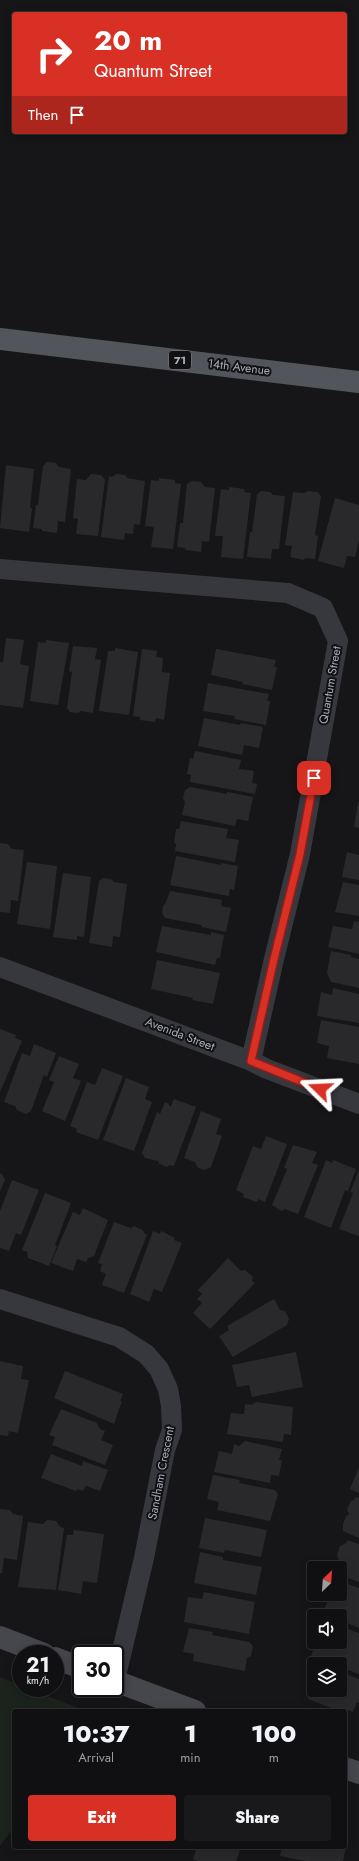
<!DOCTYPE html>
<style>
:root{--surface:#101012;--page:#19191b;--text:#f1f3f6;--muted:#9c9d9f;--line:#303032;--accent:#d93025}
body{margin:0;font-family:Jost,sans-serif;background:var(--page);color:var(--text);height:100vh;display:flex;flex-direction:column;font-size:15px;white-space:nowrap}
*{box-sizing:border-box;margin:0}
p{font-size:13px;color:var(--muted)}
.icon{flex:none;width:22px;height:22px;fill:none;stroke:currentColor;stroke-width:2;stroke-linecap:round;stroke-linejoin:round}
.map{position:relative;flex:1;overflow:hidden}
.sheet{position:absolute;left:12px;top:1709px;width:335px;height:140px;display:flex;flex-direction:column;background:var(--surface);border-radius:4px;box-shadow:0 2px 10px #0003,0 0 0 1px var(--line)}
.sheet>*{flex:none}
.hud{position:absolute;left:12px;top:12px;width:335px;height:122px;border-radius:4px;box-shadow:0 2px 10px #0003,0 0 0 1px var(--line);background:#d93025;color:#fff;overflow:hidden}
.needle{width:26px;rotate:25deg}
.tools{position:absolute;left:307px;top:1561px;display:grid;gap:8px}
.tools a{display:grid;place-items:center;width:40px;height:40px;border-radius:4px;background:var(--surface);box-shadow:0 2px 10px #0003,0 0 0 1px var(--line);font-size:20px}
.speed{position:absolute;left:12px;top:1645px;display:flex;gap:8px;font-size:20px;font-weight:700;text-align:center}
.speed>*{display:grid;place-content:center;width:52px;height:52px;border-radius:50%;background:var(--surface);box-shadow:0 2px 10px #0003,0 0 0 1px var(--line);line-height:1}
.speed small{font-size:10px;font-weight:400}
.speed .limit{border:2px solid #111;border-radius:6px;background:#fff;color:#111}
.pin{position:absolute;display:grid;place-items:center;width:34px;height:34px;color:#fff;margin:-17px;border-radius:8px;box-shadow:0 2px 6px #0006}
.me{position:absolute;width:44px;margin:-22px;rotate:291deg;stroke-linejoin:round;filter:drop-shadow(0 0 3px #0008)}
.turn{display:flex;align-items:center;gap:14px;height:84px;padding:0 16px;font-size:18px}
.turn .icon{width:52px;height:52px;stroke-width:2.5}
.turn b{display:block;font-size:28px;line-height:34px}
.then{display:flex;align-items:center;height:38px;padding:0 16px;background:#0003;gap:8px;font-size:15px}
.eta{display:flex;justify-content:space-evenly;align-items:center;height:68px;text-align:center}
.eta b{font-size:24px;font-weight:800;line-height:28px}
.button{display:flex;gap:8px;margin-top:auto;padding:8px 16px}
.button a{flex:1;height:46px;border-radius:4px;background:var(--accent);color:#fff;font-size:16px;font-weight:800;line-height:46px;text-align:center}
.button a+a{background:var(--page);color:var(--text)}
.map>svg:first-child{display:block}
.green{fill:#1c231d}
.building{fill:#29292c}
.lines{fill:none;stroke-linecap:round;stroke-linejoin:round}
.street{stroke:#37383d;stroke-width:20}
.secondary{stroke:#45474d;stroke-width:22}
.primary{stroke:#53555c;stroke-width:22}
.route-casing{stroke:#8d1f18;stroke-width:10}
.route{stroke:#d93025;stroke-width:7}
.labels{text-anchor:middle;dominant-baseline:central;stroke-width:4;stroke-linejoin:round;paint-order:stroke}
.shield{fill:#111113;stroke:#7b7e86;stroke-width:1}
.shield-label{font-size:11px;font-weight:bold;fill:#a8adb8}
.street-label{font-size:12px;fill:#a8adb8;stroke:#111113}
</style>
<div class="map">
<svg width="359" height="1861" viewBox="0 0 359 1861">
<rect width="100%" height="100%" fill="#161618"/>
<!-- green -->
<path class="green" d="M0,1677L21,1685V1688H27L86,1711H14V1827L0,1846Z"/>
<!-- building -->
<path class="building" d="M47,462L56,463L59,467L71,469L65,522L58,521L57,533L42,531V529L33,528L36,505H38L43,466Z
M6,465L34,469L30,508H32L29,532L0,528Z
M91,474L101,475L105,480L98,536L76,534L78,519L73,518L77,479L86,480Z
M116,474L125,475L127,478L145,481L140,525L134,524L133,534L125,533L124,540L101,537L109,476L112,477Z
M159,478L175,480V483L181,484L173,549L151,547L154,527L145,526L151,480L159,481Z
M192,481L201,482L205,487L215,488L209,542L202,541L201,552L185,550V548L177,547L180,523H183L187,484Z
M229,487L245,489L244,492L251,493L243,559L221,557L223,536H215L221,489L229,490Z
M261,491L270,492L273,495L285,496L279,549H272L271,559L247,557L250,532H252L257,494Z
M308,491L317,492L321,496L315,535L318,536L315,559L305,558L304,560L290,557L292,546L285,545L293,492L304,493Z
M335,498L359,505V540L355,557L347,556L344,568L318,561Z
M6,638L24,640L20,664L29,666L23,708L0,705V662H3Z
M46,640L69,643L58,705L30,701L38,642L46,643Z
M73,646L97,648L95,659L101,660L93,713L81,711L78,713L70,712L67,708L72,672L69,671Z
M115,648L138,652L129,715L99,711L108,651H115Z
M142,649L157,651L156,657L163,658L162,672L170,673L164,720L156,718L155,722L140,720V717L133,716Z
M216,649L276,660L274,667H277L272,690L242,684L243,682L211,675Z
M208,683L269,694L267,701H270L266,725L234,719L235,716L203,711Z
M204,718L240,725L241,723L263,727L259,748L244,745L242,755L198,746Z
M195,751L241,760L239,769L254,771L252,783L257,784L255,794L190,782L191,775L187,774L190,758L193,759Z
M190,787L227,794V792L253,797L248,821L237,819L235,826L182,815L185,802L183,798L185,790Z
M358,802H359V828L354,827Z
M181,821L228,829L226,838L239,840L235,862L175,851L176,844L174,843L176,829H179Z
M0,843L8,844L12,849L24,850L18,901L11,900L10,913L0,912Z
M347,852L359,855V880L342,877Z
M176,856L221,865V863L238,866L234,890L230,889L229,896L170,885Z
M27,862L57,866L50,929L17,924Z
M63,873L91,877L84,937L77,936V940L53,937Z
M103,878L111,879L114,882L127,884L120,937L113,936L112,947L89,943L99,881Z
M343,882L359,885V916L335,912Z
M170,891L222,900L221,906L231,908L226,932L202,927V925L165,918L162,913L163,906L166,902Z
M354,921L359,922V954L328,947L333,926L352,929Z
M162,926L211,935V932L224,935L220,958H217L215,965L156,952Z
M331,951L351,955V957L359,959V988L331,982L327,973Z
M157,960L220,973L213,1004L192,1000L193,998L151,989Z
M333,988L359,994V1023L317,1016L321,992L332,995Z
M321,1020L359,1027V1064L327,1058L329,1046L317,1043Z
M0,1029L16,1035L15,1038L22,1041L0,1092Z
M34,1044L56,1053L47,1077L44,1075L31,1111L26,1114L17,1110L15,1106L4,1102L22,1053L30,1056Z
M59,1056L79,1064L73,1078L81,1081L65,1121L42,1111L54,1082L49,1080Z
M102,1068L123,1076L98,1140L76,1132L77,1129L70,1126L87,1082L95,1085Z
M126,1078L149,1087L145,1099L152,1102L134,1151L103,1140Z
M174,1099L196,1107L174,1166L169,1165L167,1167L159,1164L158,1161L145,1158L142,1153L157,1112L160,1114L165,1102L169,1104V1106H171Z
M201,1111L221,1119L216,1134L222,1136L211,1167L205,1170L198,1168L195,1162L184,1158Z
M266,1136L287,1144L265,1202L258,1199L257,1202L243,1197L244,1194L236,1190L253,1146L261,1149Z
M293,1145L317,1152L312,1163L318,1165L298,1214L285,1209L282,1211L272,1205L287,1169L284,1168Z
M326,1160L332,1163L333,1160L356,1169L348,1191L345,1190L331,1228L304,1217Z
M359,1170V1236L339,1229L353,1193L350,1192Z
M0,1173L2,1174L5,1180L0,1191Z
M12,1180L39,1190L21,1235L16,1233L9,1251L0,1248V1211Z
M45,1193L71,1203L55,1245L57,1246L49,1266L28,1258L27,1252L22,1250Z
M83,1208L108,1220L94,1256L88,1258L86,1262L77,1259L73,1271L51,1263L73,1212L80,1215Z
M114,1222L131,1228L134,1226L143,1230L144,1233L147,1235L124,1293L102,1285L106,1274L100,1271L102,1264L98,1263Z
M153,1231L160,1234L161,1231L175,1238L174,1240L182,1243L162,1292L154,1289L149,1302L130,1294Z
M228,1258L241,1271L245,1270L253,1277L252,1281L255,1283L210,1329L193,1313L202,1303L197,1299L202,1294L198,1290Z
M274,1299L280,1310L285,1311L289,1319L287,1325L233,1357L219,1336L229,1330L227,1326Z
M296,1352L303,1387L252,1397L249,1385L237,1387L232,1365Z
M0,1361L23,1366L21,1379L29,1380L18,1433L9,1431L8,1436L0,1435Z
M65,1371L123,1394L120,1401H122L114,1424L54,1398Z
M256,1402L293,1407L291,1435L284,1434L283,1442L227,1434L231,1413L244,1414L245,1404L251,1405Z
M61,1409L97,1423L100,1429L105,1431L101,1440L113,1445L105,1465L52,1445L55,1437L49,1435Z
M245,1441L282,1449L279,1460H282L279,1476L271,1475L270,1483L214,1472L219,1451L232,1454L234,1444L239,1446Z
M51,1454L82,1466L83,1461L108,1470L100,1491L86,1486L83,1491L77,1489L76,1491L41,1478Z
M359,1467V1493L350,1489Z
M213,1475L240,1480L239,1483L275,1490L278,1494L270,1521L217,1510L219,1502L207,1499Z
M355,1497L359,1498V1538L343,1531V1524L346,1516L349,1514L347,1509L351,1501L354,1500Z
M0,1509L10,1510L13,1514L23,1516L17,1560L4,1558L2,1573H0Z
M205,1518L267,1530L261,1557L225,1550L224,1553L199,1548Z
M47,1520L56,1521L60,1527L64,1528L56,1590L18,1587L28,1522L43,1524Z
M74,1530L104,1534L97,1583L83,1581L81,1594L58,1590L67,1535H73Z
M347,1540L359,1544V1582L340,1575V1568H337L339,1561L337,1555L340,1546L346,1543Z
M200,1552L223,1557V1560L262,1567L256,1595L194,1583Z
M340,1581L359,1588V1628L340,1620V1616L326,1615L325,1607L329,1599L332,1598L331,1594H340Z
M204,1592L255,1602L249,1634L184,1622L188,1597L202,1599Z
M340,1626L359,1633V1674L340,1667V1664H332L311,1656L316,1642H340Z
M189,1628L213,1632L212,1635L249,1642L253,1646L251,1656L247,1658L245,1671L193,1661L194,1654L183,1652Z
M314,1672V1690H340V1672L359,1679V1703L357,1702L353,1712L348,1710L347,1714L345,1711H339L308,1699L312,1687L309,1685Z
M197,1847H241L236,1861H198L193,1859Z
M282,1847H346L343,1861H305L280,1856Z"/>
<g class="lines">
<!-- street -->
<path class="street" d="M0,569L288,593L323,608L338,641L300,854L274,959L251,1061
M0,967L251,1061L267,1069L359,1104
M0,1299L119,1337L146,1354L159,1369L168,1389L171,1406L172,1430L165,1450L144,1558L115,1680"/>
<!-- secondary -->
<path class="secondary" d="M0,1637L44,1654
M55,1658L81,1668
M115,1681L195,1711
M345,1768L359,1773"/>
<!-- primary -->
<path class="primary" d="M0,339L359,382"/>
</g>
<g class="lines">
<defs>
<path id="route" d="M314,778L300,854L274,959L251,1061L320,1089"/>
</defs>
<!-- route casing -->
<use href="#route" class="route-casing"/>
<!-- route -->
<use href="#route" class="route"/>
</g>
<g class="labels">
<!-- shield labels -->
<rect class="shield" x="169" y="351" width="22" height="18" rx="3"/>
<g class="shield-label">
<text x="180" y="360">71</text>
</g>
<!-- street labels -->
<g class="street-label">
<text transform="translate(239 367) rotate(7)">14th Avenue</text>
<text transform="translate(330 685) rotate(-80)">Quantum Street</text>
<text transform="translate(180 1034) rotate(21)">Avenida Street</text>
<text transform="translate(161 1473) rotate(-79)">Sandham Crescent</text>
</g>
</g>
</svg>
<div class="tools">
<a><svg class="needle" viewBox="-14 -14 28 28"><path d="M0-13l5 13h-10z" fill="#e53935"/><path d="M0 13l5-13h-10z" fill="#9c9d9f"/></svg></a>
<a><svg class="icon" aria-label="sound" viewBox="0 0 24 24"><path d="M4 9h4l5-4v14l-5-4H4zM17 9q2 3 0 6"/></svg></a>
<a><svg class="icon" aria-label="layers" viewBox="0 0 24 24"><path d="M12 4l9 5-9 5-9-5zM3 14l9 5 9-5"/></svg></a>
</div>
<div class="speed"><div>21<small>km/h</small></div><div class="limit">30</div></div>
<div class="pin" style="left:314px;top:778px;background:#d93025"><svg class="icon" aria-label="arrive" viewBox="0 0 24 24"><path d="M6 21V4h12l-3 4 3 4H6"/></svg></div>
<svg class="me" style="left:320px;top:1089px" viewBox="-20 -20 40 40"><path d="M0-17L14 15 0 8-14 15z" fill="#d93025" stroke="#fff" stroke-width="4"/></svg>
<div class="hud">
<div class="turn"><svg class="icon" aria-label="right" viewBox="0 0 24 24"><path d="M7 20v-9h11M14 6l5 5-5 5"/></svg><div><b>20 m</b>Quantum Street</div></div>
<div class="then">Then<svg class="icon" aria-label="arrive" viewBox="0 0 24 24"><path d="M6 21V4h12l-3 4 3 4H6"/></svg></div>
</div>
<section class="sheet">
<div class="eta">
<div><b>10:37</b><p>Arrival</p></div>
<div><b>1</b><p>min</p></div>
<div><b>100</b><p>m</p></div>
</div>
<div class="button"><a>Exit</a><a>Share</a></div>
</section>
</div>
